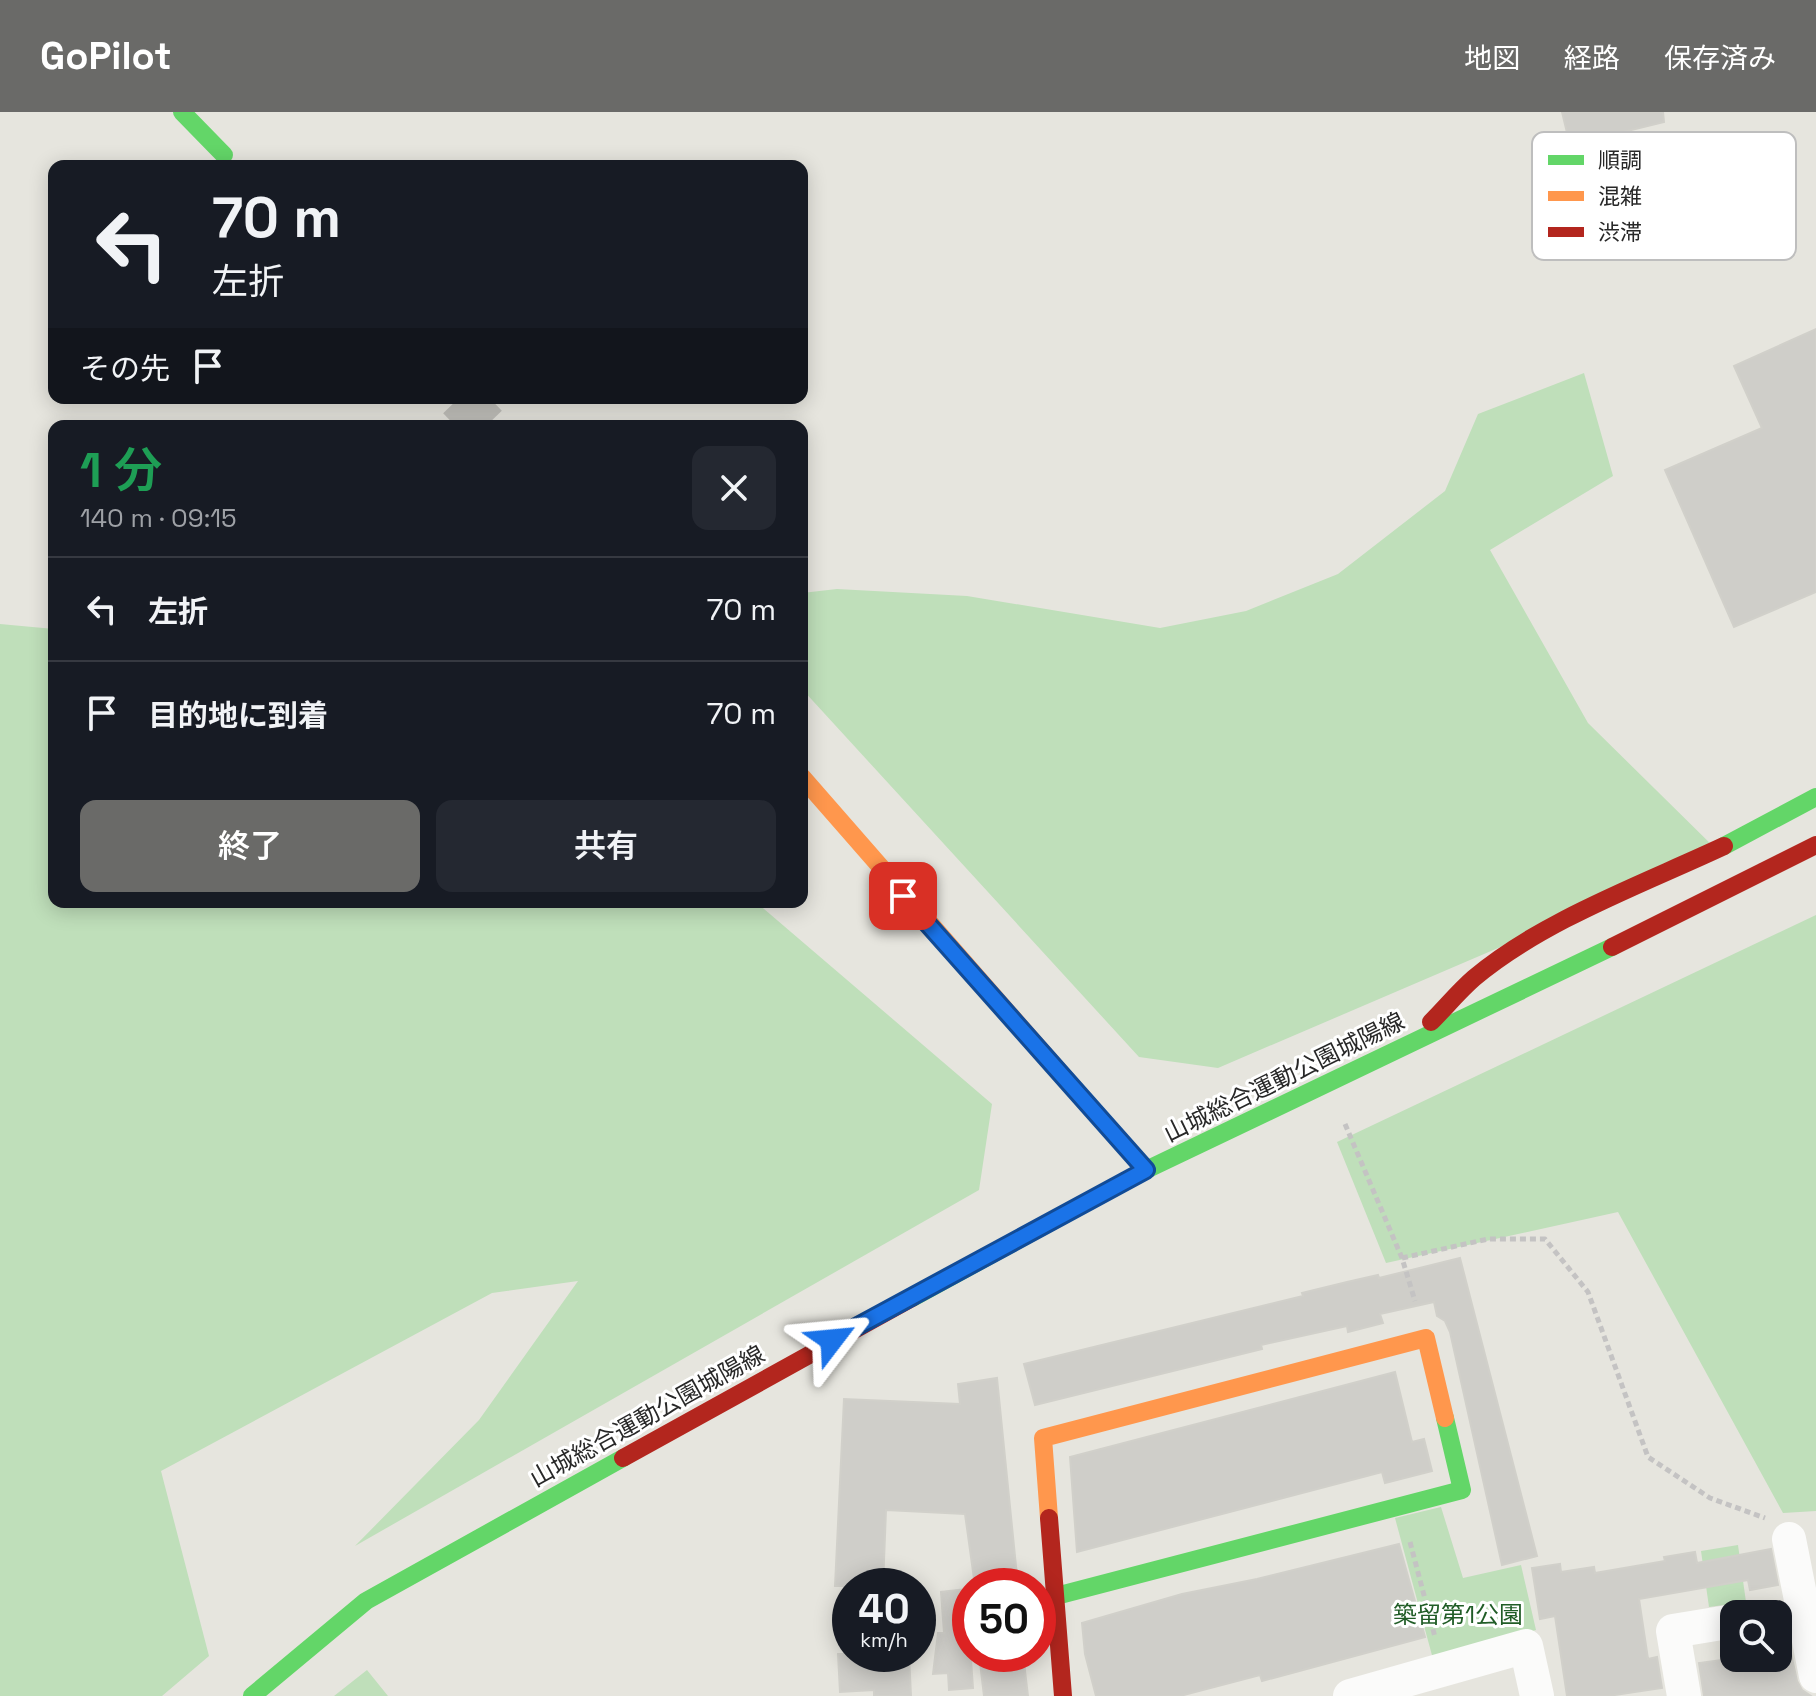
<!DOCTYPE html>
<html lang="ja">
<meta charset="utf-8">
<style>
:root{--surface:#171b24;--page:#242831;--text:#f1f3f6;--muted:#9ea1a6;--line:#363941;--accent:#6a6a68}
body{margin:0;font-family:"Space Grotesk","Noto Sans JP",sans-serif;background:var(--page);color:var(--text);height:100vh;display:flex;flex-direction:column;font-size:30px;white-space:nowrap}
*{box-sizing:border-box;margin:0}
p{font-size:26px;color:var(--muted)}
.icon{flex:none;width:44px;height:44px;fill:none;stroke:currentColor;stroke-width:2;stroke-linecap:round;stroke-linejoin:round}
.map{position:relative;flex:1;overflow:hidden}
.panel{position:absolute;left:48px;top:308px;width:760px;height:488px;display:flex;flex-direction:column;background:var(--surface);border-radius:16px;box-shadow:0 4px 20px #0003}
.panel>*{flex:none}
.guide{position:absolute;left:48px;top:48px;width:760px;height:244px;border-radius:16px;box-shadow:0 4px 20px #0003;background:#171b24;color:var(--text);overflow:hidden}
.controls{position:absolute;left:1720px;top:1488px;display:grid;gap:16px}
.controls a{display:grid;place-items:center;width:72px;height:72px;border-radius:16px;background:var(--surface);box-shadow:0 4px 20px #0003;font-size:40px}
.speed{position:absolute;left:832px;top:1456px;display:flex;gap:16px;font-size:40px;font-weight:700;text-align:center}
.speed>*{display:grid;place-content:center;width:104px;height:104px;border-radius:50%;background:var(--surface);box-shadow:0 4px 20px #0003;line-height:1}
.speed small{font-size:20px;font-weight:400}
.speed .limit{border:12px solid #d22;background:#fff;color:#111}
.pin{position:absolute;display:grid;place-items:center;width:68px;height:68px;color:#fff;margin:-34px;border-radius:16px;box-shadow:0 4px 12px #0006}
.me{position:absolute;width:88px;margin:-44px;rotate:61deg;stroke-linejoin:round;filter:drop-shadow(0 0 6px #0008)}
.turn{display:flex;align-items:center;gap:28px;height:168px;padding:0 32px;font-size:36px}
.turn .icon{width:104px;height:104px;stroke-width:2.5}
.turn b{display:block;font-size:56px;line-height:68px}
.then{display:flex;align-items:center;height:76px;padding:0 32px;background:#0003;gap:16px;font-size:30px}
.round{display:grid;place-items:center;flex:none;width:84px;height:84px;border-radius:16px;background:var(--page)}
.head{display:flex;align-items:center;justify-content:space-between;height:136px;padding:0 32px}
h1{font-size:48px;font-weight:600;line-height:60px;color:#1e9e55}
.cta{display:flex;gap:16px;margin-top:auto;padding:16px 32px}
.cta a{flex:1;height:92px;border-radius:16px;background:var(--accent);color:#fff;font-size:32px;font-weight:600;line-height:92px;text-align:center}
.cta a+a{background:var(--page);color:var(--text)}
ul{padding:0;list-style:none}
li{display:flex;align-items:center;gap:24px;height:104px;padding:0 32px;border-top:2px solid var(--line)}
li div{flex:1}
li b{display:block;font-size:30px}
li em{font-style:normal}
header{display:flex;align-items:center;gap:48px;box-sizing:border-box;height:112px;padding:0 40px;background:var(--accent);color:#fff}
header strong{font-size:38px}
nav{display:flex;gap:44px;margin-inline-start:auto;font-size:28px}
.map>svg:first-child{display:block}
.green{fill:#bfdfba}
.building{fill:#cfcec9;stroke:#d1d0ca;stroke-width:2}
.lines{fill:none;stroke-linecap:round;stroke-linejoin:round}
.secondary-tunnel{stroke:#c0bfba;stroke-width:44;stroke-dasharray:44 22;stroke-linecap:butt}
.path{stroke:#c4c3c3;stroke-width:5;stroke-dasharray:6 4;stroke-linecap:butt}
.street{stroke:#fbfbfa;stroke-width:34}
.fast{stroke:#63d668;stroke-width:18}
.slow{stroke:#ff974d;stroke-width:18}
.jam{stroke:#b3261e;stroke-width:18}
.route-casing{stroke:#114b97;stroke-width:20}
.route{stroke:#1a73e8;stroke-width:14}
.labels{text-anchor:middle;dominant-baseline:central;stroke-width:6;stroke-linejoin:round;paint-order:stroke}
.street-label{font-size:24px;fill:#282828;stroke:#fff}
.park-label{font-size:24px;fill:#215d27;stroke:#fff}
.key{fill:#fff;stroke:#bebebe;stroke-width:2}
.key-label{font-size:22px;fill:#282828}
</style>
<header>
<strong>GoPilot</strong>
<nav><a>地図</a><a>経路</a><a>保存済み</a></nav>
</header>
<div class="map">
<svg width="1816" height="1584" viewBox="0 0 1816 1584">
<rect width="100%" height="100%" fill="#e6e5de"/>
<!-- green -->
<path class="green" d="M1584,261L1613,364L1490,438L1588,611L1720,741L1218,956L1139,945L802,577V481L837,477L967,484L1160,516L1246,499L1338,462L1445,379L1478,302Z
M0,512L54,517V790H756L992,992L979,1078L355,1434L479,1308L578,1169L492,1181L161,1359L209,1544L162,1584H0Z
M1816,803V1399L1783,1401L1618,1100L1386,1151L1337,1030Z
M1441,1395L1463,1466L1521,1453L1536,1518L1433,1547L1395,1406Z
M1738,1433L1746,1490L1709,1495L1701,1439Z
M367,1558L388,1584H334Z"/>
<!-- building -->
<path class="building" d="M1562,0H1663L1664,10L1570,33Z
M1816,217V480L1734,515L1665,358L1762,316L1734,254Z
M1460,1146L1537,1444L1502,1453L1450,1220L1445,1209L1437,1204L1434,1190L1380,1202L1383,1211L1348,1220L1347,1214L1261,1233L1262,1237L1035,1293L1024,1252L1303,1184L1302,1181L1347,1170L1378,1163L1379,1166Z
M1395,1260L1412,1330L1424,1327L1432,1359L1385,1371L1382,1360L1077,1440L1070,1345Z
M997,1266L1018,1474H975L965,1402L886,1398L883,1474H835L844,1287L960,1292L958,1272Z
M1399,1432L1425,1525L1262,1569L1260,1563L1180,1584H1096L1085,1542L1082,1511L1182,1482L1257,1467Z
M1771,1437L1778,1473L1750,1478L1748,1468L1639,1487L1648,1547L1657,1545L1662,1576L1608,1584H1567L1555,1504L1540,1507L1532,1456L1560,1452L1561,1460L1594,1455L1595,1461L1665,1449L1664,1445L1695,1440L1697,1451Z
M966,1477L973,1576L949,1578L948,1561L933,1562L938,1521H944L941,1480Z
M1790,1537L1797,1569L1802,1578L1811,1584H1704L1699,1551L1736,1546H1778V1539Z
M838,1542H909L911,1584H874V1578L840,1580Z
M979,1542H1023L1028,1584H984Z"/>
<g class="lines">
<!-- secondary-tunnel -->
<path class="secondary-tunnel" d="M459,286L486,314"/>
<!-- path -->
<path class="path" d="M1345,1012L1402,1146L1415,1189
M1402,1146L1488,1127H1545L1588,1180L1648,1345L1710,1386L1765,1406
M1410,1430L1435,1525"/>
<!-- street -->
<path class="street" d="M1789,1427L1816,1564
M1350,1584L1526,1534L1537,1584
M1684,1584L1673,1519L1734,1509"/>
<!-- fast -->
<path class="fast" d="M182,0L224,43
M1724,734L1816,685
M1073,975L1146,1058
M912,1186L1146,1058L1612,835
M1056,1484L1462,1378L1445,1306
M252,1584L366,1489L623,1346"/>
<!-- slow -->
<path class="slow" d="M802,665L1073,975
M1049,1406L1043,1326L1426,1226L1445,1306"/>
<!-- jam -->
<path class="jam" d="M1612,835L1816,733
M1431,910C1445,896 1459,879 1474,866C1543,808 1643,772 1724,734
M623,1346L912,1186
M1049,1406L1063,1584"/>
</g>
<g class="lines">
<defs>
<path id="route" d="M832,1228L1146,1058L903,784"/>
</defs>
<!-- route casing -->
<use href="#route" class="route-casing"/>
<!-- route -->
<use href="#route" class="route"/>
</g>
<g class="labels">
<!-- street labels -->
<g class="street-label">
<text transform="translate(1284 965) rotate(-26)">山城総合運動公園城陽線</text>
<text transform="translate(647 1304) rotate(-29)">山城総合運動公園城陽線</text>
</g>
<!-- park labels -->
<g class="park-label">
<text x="1458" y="1502">築留第1公園</text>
</g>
</g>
<!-- legend -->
<rect x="1532" y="20" width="264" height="128" rx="12" class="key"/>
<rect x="1548" y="43" width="36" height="10" fill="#63d668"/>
<rect x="1548" y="79" width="36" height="10" fill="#ff974d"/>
<rect x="1548" y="115" width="36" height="10" fill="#b3261e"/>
<g class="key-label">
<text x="1598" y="56">順調</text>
<text x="1598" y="92">混雑</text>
<text x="1598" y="128">渋滞</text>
</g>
</svg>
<div class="controls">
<a><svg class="icon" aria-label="search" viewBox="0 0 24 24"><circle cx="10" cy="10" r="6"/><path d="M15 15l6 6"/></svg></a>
</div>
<div class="speed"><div>40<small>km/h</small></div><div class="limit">50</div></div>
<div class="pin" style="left:903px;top:784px;background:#d93025"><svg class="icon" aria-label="arrive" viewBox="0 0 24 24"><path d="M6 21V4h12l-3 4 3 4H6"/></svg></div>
<svg class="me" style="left:832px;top:1228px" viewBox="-20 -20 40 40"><path d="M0-17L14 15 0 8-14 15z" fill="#1a73e8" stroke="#fff" stroke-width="4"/></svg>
<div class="guide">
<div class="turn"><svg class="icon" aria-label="left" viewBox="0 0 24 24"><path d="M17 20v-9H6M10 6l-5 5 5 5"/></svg><div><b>70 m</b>左折</div></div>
<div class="then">その先<svg class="icon" aria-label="arrive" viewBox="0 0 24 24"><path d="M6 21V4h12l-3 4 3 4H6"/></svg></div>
</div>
<section class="panel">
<div class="head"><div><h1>1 分</h1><p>140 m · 09:15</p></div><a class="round"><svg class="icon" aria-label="close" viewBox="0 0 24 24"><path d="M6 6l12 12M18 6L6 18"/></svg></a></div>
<ul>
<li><svg class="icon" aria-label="left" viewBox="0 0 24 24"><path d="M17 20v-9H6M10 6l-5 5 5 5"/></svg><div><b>左折</b></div><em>70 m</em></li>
<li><svg class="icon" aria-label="arrive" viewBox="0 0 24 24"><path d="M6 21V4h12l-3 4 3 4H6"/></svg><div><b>目的地に到着</b></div><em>70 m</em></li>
</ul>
<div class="cta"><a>終了</a><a>共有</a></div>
</section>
</div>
